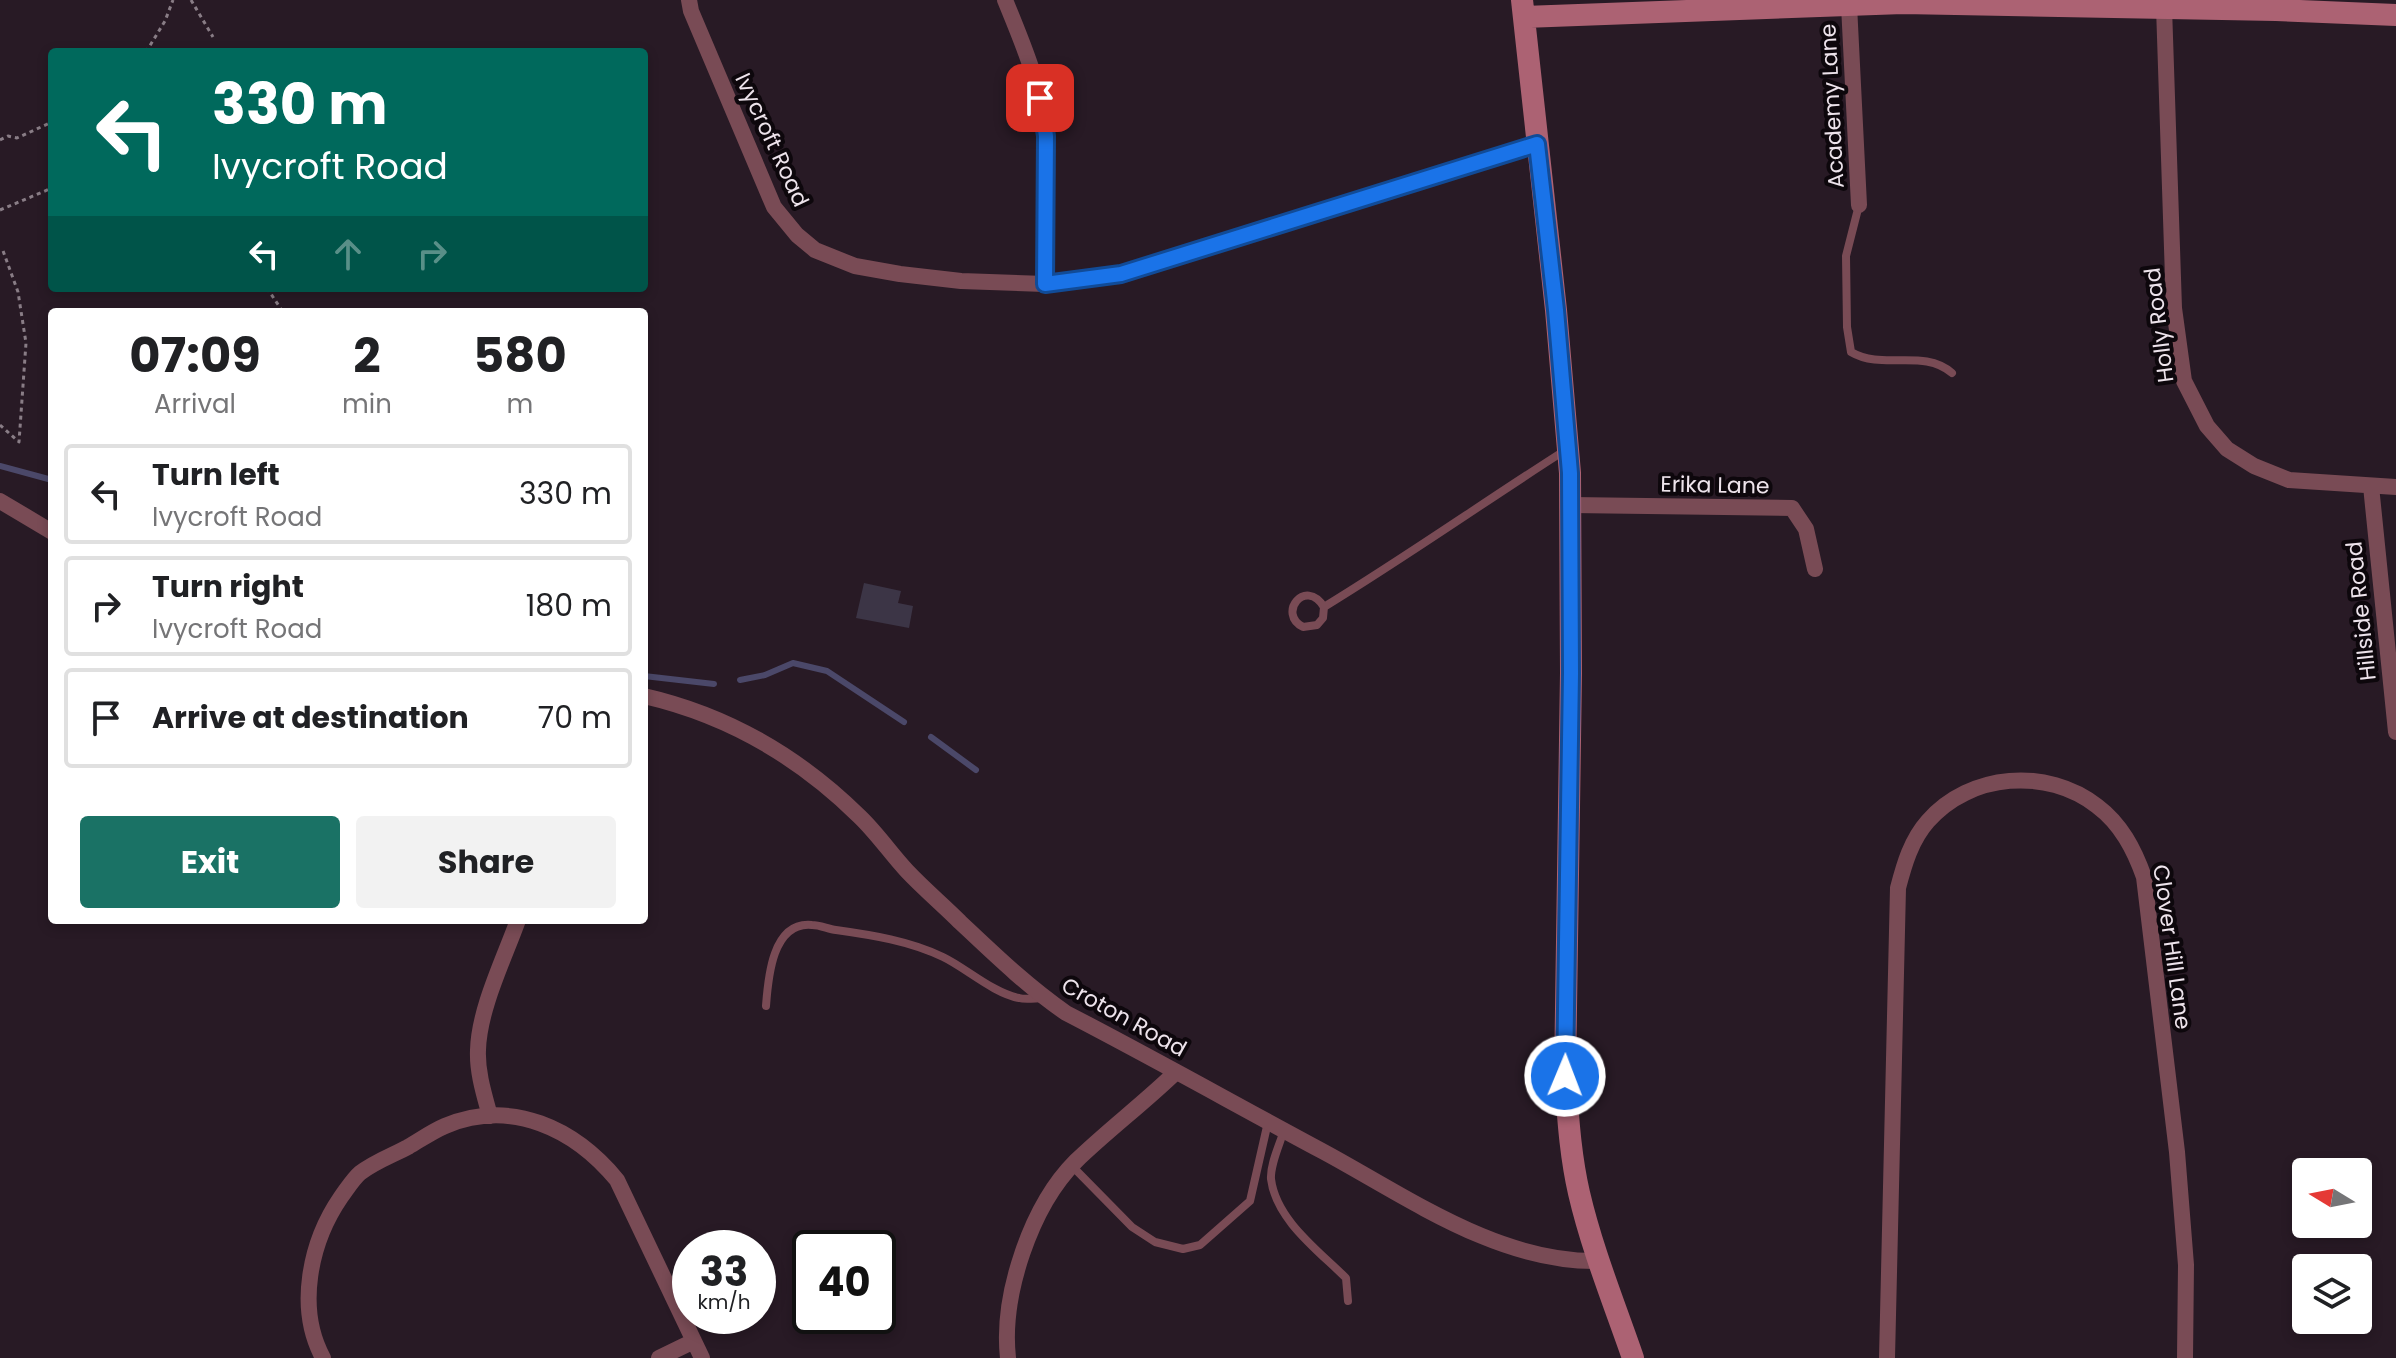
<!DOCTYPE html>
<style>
:root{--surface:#fff;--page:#f2f2f2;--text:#202124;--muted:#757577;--line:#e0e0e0;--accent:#1a7265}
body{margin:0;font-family:Poppins,sans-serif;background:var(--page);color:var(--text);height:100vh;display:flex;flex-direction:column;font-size:30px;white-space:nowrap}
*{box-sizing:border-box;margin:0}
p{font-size:26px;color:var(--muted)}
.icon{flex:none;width:44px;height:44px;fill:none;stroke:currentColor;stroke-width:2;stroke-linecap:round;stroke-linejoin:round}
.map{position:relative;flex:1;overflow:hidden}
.panel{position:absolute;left:48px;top:308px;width:600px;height:616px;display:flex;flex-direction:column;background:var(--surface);border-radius:8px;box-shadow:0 4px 12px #0003}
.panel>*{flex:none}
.banner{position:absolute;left:48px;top:48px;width:600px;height:244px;border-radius:8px;box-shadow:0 4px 12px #0003;background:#00695c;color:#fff;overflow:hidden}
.needle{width:52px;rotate:280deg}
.buttons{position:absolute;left:2292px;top:1158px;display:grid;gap:16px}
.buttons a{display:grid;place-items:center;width:80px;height:80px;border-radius:8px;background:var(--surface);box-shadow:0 4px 12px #0003;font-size:40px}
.speed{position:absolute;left:672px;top:1230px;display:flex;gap:16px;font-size:40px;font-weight:700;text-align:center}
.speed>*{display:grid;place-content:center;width:104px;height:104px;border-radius:50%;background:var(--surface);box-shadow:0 4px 12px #0003;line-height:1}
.speed small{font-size:20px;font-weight:400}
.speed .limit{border:4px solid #111;border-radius:12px;background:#fff;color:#111}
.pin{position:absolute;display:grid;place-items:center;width:68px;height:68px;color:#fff;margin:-34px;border-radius:16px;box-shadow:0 4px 12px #0006}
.me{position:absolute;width:88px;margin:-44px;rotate:1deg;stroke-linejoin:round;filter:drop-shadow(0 0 6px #0008)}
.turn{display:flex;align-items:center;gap:28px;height:168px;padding:0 32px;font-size:36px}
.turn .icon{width:104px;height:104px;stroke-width:2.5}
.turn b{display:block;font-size:56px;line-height:68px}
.lanes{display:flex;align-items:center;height:76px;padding:0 32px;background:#0003;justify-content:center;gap:40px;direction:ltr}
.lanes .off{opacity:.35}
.eta{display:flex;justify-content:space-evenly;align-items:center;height:136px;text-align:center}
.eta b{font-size:48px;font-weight:700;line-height:56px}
.button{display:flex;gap:16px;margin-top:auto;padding:16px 32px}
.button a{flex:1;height:92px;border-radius:8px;background:var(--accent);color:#fff;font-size:32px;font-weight:700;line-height:92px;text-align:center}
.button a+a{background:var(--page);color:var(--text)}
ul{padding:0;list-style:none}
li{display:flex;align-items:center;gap:24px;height:100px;margin:0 16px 12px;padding:0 16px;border:4px solid var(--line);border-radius:8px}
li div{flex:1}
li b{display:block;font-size:30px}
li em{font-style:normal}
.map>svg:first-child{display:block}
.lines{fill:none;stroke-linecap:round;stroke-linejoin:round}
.stream{stroke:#4b4869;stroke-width:6}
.building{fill:#3c3546}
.path{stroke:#897d86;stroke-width:3;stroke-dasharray:4 4;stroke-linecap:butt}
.lane{stroke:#794b55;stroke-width:8}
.street{stroke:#794b55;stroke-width:16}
.secondary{stroke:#ac6273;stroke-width:22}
.route-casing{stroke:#114b97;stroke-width:20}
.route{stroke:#1a73e8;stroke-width:14}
.labels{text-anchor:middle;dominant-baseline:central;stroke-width:8;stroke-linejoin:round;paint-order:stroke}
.street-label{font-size:22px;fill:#ede3eb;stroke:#0d070c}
</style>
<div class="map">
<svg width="2396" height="1358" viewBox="0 0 2396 1358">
<rect width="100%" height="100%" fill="#281a25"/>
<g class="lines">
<!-- stream -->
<path class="stream" d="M0,466L52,480
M644,676L714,684
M740,680L765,675L793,663L827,671L904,722
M931,737L976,770"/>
</g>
<!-- building -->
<path class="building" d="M864,583L901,591L898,603L913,606L909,628L856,618Z"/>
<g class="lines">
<!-- path -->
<path class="path" d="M191,0L213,37
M146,52L165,21L173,0
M0,140L8,136L17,138L52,122
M0,210L52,188
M267,288L283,312
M0,425L19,442L26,343L18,292L2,248"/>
<!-- lane -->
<path class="lane" d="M1859,205L1846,256L1847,327L1851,352C1883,371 1923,348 1952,373
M1324,607C1305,577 1277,614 1303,627L1317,625L1323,618L1324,607C1406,557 1484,502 1564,451
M766,1006C768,979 772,921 812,925C820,925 828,929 836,930C872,935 910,941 943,957C966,968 993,993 1019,998C1026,1000 1036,998 1043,998
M1284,1130C1280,1144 1270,1164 1271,1179C1276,1220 1319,1251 1346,1278L1348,1301
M1072,1166L1132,1227L1155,1242L1183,1249L1200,1245L1250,1201L1268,1122"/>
<!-- street -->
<path class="street" d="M689,0L691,11L774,207L797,235L815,250L855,266L900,274L961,281L1045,284C1043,235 1050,185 1046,136C1042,88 1023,44 1005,0
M1849,5L1859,205
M2164,7L2174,308L2184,381L2207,426L2227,449L2254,466L2289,480L2396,487
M1045,284L1121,274L1537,144
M2371,486L2396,732
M0,501L52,532
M1571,505L1792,508L1806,529L1815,569
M644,696C727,715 799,757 859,816C877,833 891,854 907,871C924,889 943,905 960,922C994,954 1027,986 1066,1013C1153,1058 1238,1106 1324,1152C1409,1198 1499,1263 1599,1261
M490,1116C484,1094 477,1072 478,1050C479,1009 504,959 518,920
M323,1358C296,1308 310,1242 341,1197C347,1189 353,1179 360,1173C374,1162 393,1155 408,1147C420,1140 433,1131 445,1126C512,1098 575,1129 617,1180L702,1358
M659,1358L694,1341
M1008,1358C1001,1295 1031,1206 1076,1161C1108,1130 1144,1103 1176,1072
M1887,1358L1898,888C1904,865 1911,840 1928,821C1970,773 2047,767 2097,806C2121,824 2134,849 2144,877L2177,1152L2186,1265L2185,1358"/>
<!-- secondary -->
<path class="secondary" d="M1522,0L1556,310L1570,473L1571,673L1565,1076C1568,1115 1570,1154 1579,1193C1592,1249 1614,1303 1633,1358
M1524,17L1903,3L2276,10L2396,15"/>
</g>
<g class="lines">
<defs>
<path id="route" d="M1040,98L1046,136L1045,284L1121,274L1537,144L1556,310L1570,473L1571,673L1565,1076"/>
</defs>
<!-- route casing -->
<use href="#route" class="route-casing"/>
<!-- route -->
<use href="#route" class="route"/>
</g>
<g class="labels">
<!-- street labels -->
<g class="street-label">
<text transform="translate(1832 106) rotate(-93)">Academy Lane</text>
<text transform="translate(772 140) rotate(65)">Ivycroft Road</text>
<text transform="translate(2159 325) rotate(-97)">Holly Road</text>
<text transform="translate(1715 485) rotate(1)">Erika Lane</text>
<text transform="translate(2361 611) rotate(-96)">Hillside Road</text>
<text transform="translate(2172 947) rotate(82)">Clover Hill Lane</text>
<text transform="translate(1124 1017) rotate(29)">Croton Road</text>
</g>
</g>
</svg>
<div class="buttons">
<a><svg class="needle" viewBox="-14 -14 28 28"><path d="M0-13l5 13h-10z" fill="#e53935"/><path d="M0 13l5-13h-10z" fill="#757577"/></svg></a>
<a><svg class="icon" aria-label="layers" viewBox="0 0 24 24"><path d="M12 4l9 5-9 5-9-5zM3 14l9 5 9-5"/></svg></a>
</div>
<div class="speed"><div>33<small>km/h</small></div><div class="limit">40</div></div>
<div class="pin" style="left:1040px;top:98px;background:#d93025"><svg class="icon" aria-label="arrive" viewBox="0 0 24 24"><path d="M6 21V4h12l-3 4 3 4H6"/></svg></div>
<svg class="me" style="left:1565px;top:1076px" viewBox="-20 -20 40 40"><circle r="17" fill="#1a73e8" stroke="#fff" stroke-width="3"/><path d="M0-11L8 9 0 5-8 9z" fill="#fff"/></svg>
<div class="banner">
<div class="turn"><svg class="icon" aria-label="left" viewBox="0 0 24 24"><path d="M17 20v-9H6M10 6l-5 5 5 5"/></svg><div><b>330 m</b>Ivycroft Road</div></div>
<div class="lanes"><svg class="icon" aria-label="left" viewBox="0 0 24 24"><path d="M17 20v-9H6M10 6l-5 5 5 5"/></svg><svg class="icon off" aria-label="ahead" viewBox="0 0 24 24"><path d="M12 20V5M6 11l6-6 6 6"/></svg><svg class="icon off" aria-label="right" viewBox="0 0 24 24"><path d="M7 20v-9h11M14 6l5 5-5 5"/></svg></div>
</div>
<section class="panel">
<div class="eta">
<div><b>07:09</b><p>Arrival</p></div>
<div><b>2</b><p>min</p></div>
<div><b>580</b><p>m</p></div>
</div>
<ul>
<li><svg class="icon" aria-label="left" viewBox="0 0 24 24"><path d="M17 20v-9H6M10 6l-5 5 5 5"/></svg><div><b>Turn left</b><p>Ivycroft Road</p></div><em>330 m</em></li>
<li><svg class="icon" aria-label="right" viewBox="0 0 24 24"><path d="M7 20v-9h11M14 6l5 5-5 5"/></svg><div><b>Turn right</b><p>Ivycroft Road</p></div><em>180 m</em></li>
<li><svg class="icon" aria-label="arrive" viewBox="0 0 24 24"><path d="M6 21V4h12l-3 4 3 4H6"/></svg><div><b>Arrive at destination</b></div><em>70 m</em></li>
</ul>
<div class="button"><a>Exit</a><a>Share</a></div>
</section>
</div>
